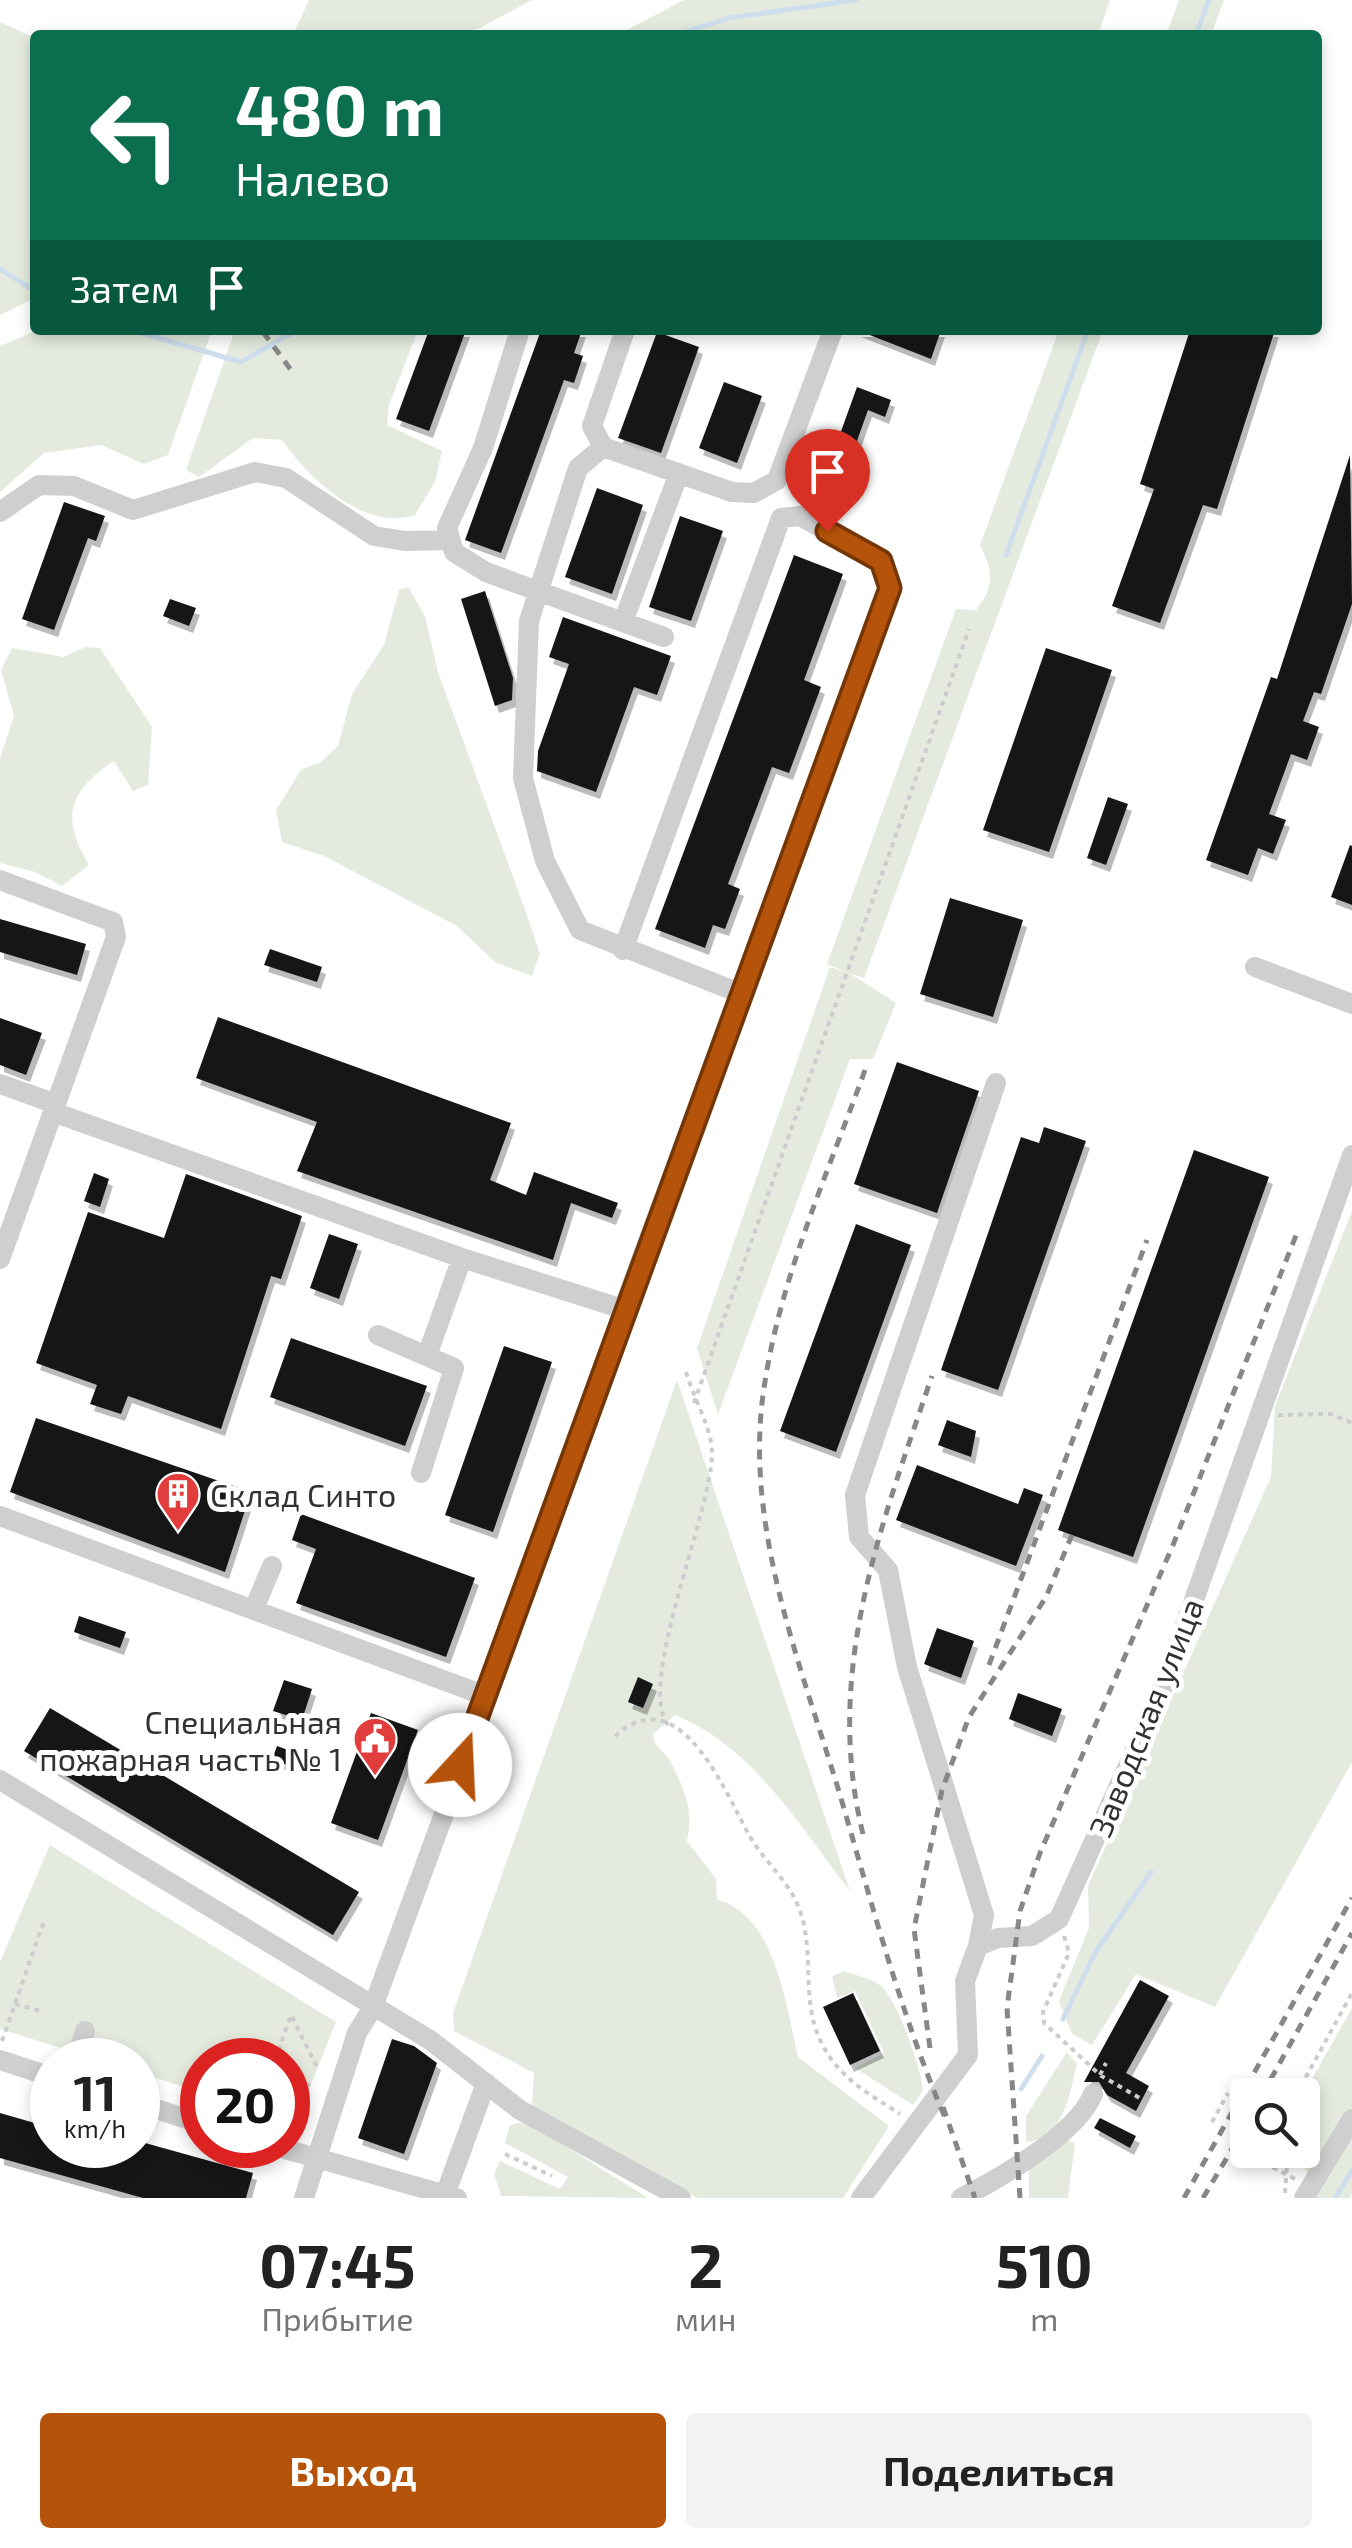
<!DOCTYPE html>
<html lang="ru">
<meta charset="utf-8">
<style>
:root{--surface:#fff;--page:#f2f2f2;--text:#222;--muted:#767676;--accent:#b45309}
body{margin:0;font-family:"Exo 2",sans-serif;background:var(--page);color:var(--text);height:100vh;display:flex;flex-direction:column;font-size:38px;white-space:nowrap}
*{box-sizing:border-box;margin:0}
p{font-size:32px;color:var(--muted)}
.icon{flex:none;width:55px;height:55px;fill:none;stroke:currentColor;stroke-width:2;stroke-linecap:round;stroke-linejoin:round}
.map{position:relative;height:2198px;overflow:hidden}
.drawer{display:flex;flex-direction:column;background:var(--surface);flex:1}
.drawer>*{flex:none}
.hud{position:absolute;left:30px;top:30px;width:1292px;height:305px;border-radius:10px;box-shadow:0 5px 15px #0003;background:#0b6e4f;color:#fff;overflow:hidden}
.fabs{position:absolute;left:1230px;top:2078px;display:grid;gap:20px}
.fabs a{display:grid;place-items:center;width:90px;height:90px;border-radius:10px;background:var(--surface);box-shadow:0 5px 15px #0003;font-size:50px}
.speed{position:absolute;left:30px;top:2038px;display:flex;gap:20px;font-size:50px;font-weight:700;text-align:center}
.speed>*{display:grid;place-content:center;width:130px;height:130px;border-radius:50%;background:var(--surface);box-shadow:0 5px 15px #0003;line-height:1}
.speed small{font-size:25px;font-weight:400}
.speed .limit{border:15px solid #d22;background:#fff;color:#111}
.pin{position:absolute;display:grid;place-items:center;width:85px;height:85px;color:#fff;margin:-102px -42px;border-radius:50% 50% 50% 0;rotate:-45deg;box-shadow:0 0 10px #0007}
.pin .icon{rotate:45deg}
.me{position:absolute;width:110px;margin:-55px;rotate:20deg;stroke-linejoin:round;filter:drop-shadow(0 0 8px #0008)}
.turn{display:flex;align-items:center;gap:35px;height:210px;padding:0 40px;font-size:45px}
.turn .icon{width:130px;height:130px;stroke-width:2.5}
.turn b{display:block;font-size:70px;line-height:85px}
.then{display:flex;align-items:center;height:95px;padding:0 40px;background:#0003;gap:20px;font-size:38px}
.eta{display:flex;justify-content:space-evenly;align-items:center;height:170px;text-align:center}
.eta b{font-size:60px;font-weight:700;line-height:70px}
.button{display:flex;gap:20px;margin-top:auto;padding:20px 40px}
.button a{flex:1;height:115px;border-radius:10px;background:var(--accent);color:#fff;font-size:40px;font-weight:700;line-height:115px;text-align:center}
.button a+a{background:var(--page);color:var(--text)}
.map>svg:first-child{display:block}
.green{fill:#e4ebde}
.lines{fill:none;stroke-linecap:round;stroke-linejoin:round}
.stream{stroke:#cedeec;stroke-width:5}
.building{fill:#191919;filter:url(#shadow)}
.path{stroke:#ccc;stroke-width:4;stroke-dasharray:5 5;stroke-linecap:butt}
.minor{stroke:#cfcfcf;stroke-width:20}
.rail{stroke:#878787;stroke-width:5;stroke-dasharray:10 8;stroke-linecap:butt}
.route-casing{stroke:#753606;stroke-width:25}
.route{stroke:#b45309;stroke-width:18}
.labels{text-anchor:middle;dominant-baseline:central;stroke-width:10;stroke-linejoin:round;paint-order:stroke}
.poi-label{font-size:32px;fill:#323232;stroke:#fff;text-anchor:start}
.street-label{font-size:32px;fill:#323232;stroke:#fff}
</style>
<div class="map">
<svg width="1352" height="2198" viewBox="0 0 1352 2198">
<defs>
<filter id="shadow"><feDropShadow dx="4" dy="7" stdDeviation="0" flood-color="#0004"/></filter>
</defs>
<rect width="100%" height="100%" fill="#fff"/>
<!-- green -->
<path class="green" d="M309,0H532L478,29L432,35H293Z
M684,0H1110L1098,35H617Z
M1179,0H1224L1211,35H1166Z
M0,22L35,38V298L0,315Z
M38,330H212L168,455L144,464L101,445L44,453L0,492V346Z
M235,330H418L389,405L387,425L442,451L435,482L415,515C364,532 309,478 282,440L253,438L199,477L186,470Z
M1059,330H1103L864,978L849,973L896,1003L873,1059H850L718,1414L697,1348L830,967L847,973L827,964L956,609L976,610C995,587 993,570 980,545Z
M408,587L425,616L438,672L527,915L540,954L532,976L495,962L457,926L324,856L282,842L276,810L301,770L321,762L338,746L352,694L384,645L399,590Z
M85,647L100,648L152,727L148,785L133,791L114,761C69,791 60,817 89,865L62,886L35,872L0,863V758L14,716L1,670L12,648L64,657Z
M1352,1211V1762L1215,2007L1136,1974L1092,2045L1072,2034L1059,2001L1089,1928L1088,1886L1271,1477L1275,1406Z
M677,1380L850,1891C800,1827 754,1747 675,1715L653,1734C654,1748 664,1750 670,1761C685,1790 694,1810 687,1841L716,1879L717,1900C775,1913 787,2009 798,2057L889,2126L843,2198H697L532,2106L534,2073L454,2031L453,2013Z
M50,1845L336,2022L296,2122L288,2120V2060H202V2093L138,2072V2060H99L0,2029V1962Z
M844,1971C856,1976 872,1978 881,1986C899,2003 920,2066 923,2090L913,2105L855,2068L884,2053L855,1991L837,1998L832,1976Z
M1352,2008V2194L1349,2198H1296L1308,2175L1298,2151L1302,2150L1303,2095Z
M1067,2052L1077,2064C1069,2095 1064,2139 1026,2142V2116Z
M518,2123L530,2124L648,2198L501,2196L494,2174L500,2161L560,2189L568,2177L505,2143L510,2125Z
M1061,2138L1075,2143L1068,2198H1029V2169Z"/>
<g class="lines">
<!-- stream -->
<path class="stream" d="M675,35L729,18L856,0
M1196,35L1209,0
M0,269L35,291
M131,330L241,362L297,330
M1006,555L1088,330
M1063,2019L1095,1953L1151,1872
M1021,2089L1042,2056
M1335,2198L1352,2171"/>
</g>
<!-- building -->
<path class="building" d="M429,330H466L429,431L396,419Z
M541,330H582L574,353L583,356L574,383L564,380L501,553L465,540Z
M857,330H941L931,359Z
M1190,330H1275L1217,509L1203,505L1160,623L1112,606L1154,489L1140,484Z
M657,332L699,347L661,453L618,438Z
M724,382L762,396L737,463L699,448Z
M857,387L891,400L885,417L868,410L848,466L831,459Z
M1350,455L1352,604L1321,694L1314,692L1303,721L1319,727L1307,760L1291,754L1269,814L1286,820L1273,854L1258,848L1248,875L1206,860L1271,677L1277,679Z
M597,488L643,505L612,594L565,577Z
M64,502L105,516L96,541L88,538L54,630L22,619Z
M680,516L723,531L691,621L649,607Z
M794,555L843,574L804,680L821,687L789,773L772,767L728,884L740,889L725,929L713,925L705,948L655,929Z
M485,591L513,678L512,700L495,706L461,599Z
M170,599L196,608L189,626L163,616Z
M563,617L671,656L657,695L634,687L596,792L537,771L538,751L569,664L549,657Z
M1046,648L1112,670L1049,852L983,830Z
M1108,797L1128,804L1106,865L1087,858Z
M1350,845L1352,846V905L1331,897Z
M950,898L1023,920L993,1017L920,994Z
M0,919L86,944L77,975L0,952Z
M270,949L322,967L317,982L264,965Z
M218,1017L511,1123L490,1180L526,1195L534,1172L618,1203L612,1218L571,1203L553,1260L297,1171L317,1122L196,1078Z
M0,1018L42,1033L26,1075L0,1065Z
M897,1062L979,1091L937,1213L854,1184Z
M1044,1127L1086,1141L998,1390L941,1370L1021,1137L1039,1143Z
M1194,1150L1269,1177L1133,1557L1058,1530Z
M94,1173L109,1179L100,1207L84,1201Z
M186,1174L302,1216L281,1279L271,1276L221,1429L128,1396L121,1414L90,1404L97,1385L36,1363L88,1212L164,1238Z
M856,1224L911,1245L836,1452L780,1431Z
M329,1234L358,1244L339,1299L310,1288Z
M291,1338L427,1386L405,1446L270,1397Z
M504,1346L552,1362L493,1532L445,1515Z
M36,1418L251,1492L225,1572L10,1492Z
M947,1420L976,1431L971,1457L938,1445Z
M917,1465L1018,1504L1024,1488L1043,1495L1016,1566L896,1520Z
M301,1514L475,1578L446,1657L296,1603L316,1549L292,1540Z
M79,1616L126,1632L120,1648L74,1632Z
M937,1628L974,1641L961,1678L924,1664Z
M638,1677L653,1684L643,1708L628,1702Z
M284,1680L312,1689L302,1720L273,1711Z
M1018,1693L1062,1709L1052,1736L1009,1719Z
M50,1708L359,1892L333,1935L24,1751Z
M371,1713L418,1730L378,1840L331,1823Z
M277,1746L299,1754L294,1767L272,1760Z
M1140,1980L1169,1996L1126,2073L1149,2086L1136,2111L1107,2095L1099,2082H1084Z
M853,1993L880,2051L850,2065L823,2007Z
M392,2039L414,2046L437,2063L404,2154L358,2138Z
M0,2113L52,2128V2145H138V2141L253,2173L246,2198H143L0,2158Z
M1100,2118L1136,2136L1130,2148L1094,2128Z"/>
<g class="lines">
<!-- path -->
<path class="path" d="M694,1403L969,629
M1278,1415L1331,1414L1352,1423
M668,1725C636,1684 712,1513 712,1453C712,1428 693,1397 686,1372
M615,1736C680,1677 725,1792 749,1835C766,1865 792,1882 802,1917C814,1960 801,2004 822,2044C840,2079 868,2093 900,2114
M1064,1936L1069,1953L1043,2012L1044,2023L1100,2075L1143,2100
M15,2004L41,2011
M2,2041L44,1921
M275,2060L291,2015L317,2067
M1100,2075L1106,2063
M288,2086L310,2085
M1296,2095L1352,1993
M1212,2122L1228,2093
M505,2154L552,2176
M1255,2158L1295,2179
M1285,2193L1288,2150"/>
<!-- minor -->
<path class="minor" d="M520,330L483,448L447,528L454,552L486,572L664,637
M603,447L592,426L625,330
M0,512L39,485L74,486L133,510L255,472L286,478L374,536L405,541L450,540
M623,622L679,473
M0,880L113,922L116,937L0,1259
M1255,967L1352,1004
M742,994L580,930L545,861L523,778L529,621L578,468L603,447L732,492L754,493L777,480L833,330
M0,1084L56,1104
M53,1112L462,1258L623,1309
M378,1335L454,1368L421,1473
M428,1353L462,1258
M0,1516L486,1696
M254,1609L272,1566
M0,1780L430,2040L520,2110L681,2198
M978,1946L984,1915L907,1667L888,1570L859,1537L855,1495L996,1083
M0,2060L52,2077
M76,2060L85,2031
M138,2103L202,2124
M271,2145L457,2198
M445,2195L486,2083
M304,2198L357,2033L373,2007L583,1436L623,1309L890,588L881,561L800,516L781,518L623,950
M861,2198L968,2055L965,1981L978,1946L998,1938L1032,1936L1059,1919L1162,1690L1352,1155
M961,2198C999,2179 1078,2133 1093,2094
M1304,2198L1352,2119"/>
<!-- rail -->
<path class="rail" d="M263,332L294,374
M865,1070C828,1173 780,1278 764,1388C743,1525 801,1665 840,1795C872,1904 901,2015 946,2120
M989,1665L1147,1240
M863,1834C823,1673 881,1526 932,1376
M930,2048L914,1929L942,1790L969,1717L1046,1597L1072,1535
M1262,2095L1352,1933
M943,2107L975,2198
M1020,2198L1007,2008L1020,1911L1040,1853L1173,1545L1297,1233
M1184,2198L1352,1898
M1203,2198L1248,2122"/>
</g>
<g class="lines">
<defs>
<path id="route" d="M460,1765L890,588L881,561L827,531"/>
</defs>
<!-- route casing -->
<use href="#route" class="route-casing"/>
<!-- route -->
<use href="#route" class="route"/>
</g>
<!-- icons -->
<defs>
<symbol id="building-pin" viewBox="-11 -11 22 30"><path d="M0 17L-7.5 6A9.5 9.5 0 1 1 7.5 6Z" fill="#e03d3c" stroke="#fff"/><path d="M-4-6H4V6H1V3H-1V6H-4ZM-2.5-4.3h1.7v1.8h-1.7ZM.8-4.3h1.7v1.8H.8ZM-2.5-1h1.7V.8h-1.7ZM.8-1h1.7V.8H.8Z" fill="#fff"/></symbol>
<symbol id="civic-pin" viewBox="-11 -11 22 30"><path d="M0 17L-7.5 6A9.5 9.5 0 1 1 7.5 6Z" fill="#e03d3c" stroke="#fff"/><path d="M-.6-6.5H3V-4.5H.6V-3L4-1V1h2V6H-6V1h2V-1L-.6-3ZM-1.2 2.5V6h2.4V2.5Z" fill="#fff"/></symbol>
</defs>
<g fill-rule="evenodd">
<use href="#building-pin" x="153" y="1469" width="50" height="68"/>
<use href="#civic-pin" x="350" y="1714" width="50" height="68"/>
</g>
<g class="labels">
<!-- poi labels -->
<g class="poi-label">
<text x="210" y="1494">Склад Синто</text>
<text x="342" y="1721" text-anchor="end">Специальная<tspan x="342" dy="37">пожарная часть № 1</tspan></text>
</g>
<!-- street labels -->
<g class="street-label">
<text transform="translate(1145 1717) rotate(-68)">Заводская улица</text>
</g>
</g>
</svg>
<div class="fabs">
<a><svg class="icon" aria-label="search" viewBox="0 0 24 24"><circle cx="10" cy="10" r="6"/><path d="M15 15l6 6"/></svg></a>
</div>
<div class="speed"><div>11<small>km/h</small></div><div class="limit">20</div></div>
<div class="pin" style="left:827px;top:531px;background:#d93025"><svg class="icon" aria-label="arrive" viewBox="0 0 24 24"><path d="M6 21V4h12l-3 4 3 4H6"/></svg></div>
<svg class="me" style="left:460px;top:1765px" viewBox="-20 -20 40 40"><circle r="19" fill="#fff"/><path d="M0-13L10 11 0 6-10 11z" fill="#b45309"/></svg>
<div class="hud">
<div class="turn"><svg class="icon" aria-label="left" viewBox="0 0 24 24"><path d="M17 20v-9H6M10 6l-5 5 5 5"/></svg><div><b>480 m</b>Налево</div></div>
<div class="then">Затем<svg class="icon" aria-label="arrive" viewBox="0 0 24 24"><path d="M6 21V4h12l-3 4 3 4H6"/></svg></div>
</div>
</div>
<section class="drawer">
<div class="eta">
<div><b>07:45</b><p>Прибытие</p></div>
<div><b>2</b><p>мин</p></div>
<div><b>510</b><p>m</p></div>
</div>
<div class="button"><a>Выход</a><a>Поделиться</a></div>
</section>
